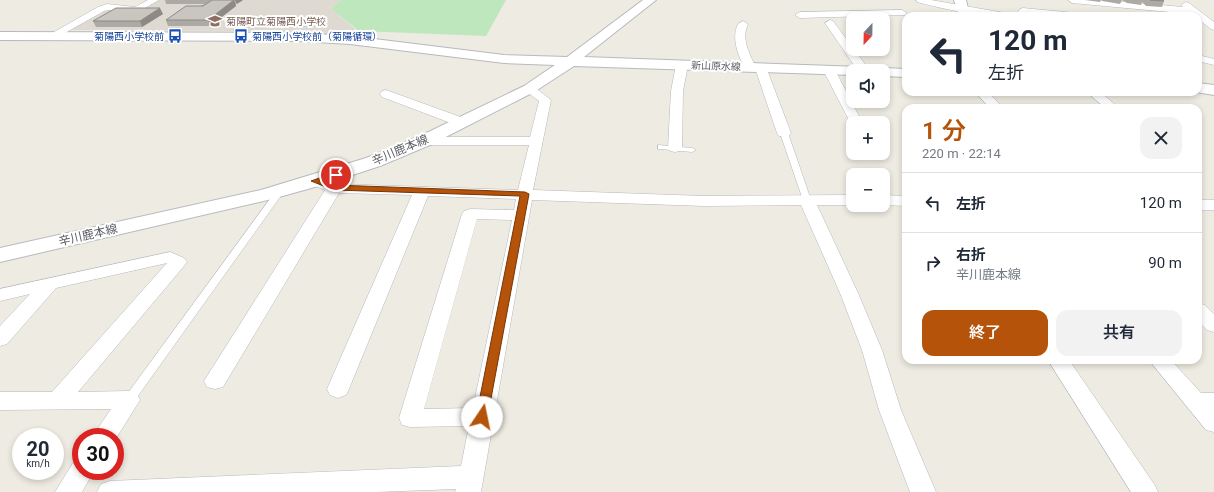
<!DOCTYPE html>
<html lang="ja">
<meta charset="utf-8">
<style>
:root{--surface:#fff;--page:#f2f2f3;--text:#1f2937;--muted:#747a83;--line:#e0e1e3;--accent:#b45309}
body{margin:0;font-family:Roboto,"Noto Sans JP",sans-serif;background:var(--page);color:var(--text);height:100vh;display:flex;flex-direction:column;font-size:15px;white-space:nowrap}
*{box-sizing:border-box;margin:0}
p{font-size:13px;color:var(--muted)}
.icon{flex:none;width:22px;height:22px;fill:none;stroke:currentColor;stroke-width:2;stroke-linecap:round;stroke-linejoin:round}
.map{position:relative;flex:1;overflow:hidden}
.sheet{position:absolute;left:902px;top:104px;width:300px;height:260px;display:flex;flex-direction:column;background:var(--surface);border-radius:12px;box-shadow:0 2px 6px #0003}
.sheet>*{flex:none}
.top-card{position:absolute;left:902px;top:12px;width:300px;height:84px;border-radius:12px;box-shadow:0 2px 6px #0003;background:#fff;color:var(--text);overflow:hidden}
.needle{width:26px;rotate:202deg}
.buttons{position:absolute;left:846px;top:12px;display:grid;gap:8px}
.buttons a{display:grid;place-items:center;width:44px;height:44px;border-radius:8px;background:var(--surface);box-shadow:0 2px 6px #0003;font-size:20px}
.speed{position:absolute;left:12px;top:428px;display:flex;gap:8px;font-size:20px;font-weight:700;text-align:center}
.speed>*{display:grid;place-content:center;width:52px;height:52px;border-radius:50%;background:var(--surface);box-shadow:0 2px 6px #0003;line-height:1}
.speed small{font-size:10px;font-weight:400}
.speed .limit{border:6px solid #d22;background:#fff;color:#111}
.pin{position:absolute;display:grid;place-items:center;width:34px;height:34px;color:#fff;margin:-17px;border:2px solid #fff;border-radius:50%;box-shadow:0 1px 4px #0007}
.me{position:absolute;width:44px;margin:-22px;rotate:11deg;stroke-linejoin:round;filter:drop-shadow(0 0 3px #0008)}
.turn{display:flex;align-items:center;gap:14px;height:84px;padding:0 20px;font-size:18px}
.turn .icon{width:52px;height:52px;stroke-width:2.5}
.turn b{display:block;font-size:28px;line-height:34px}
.round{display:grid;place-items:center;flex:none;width:42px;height:42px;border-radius:12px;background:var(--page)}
.overview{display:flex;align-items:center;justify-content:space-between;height:68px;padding:0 20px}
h1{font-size:24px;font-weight:600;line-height:30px;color:var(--accent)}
.action{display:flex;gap:8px;margin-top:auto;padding:8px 20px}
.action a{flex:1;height:46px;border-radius:12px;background:var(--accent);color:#fff;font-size:16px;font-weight:600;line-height:46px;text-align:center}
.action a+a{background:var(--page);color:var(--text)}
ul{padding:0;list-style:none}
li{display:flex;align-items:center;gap:12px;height:60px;padding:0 20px;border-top:1px solid var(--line)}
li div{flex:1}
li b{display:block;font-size:15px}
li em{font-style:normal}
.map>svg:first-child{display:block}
.education{fill:#dedad1}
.green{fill:#bfe7bd}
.water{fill:#a1dbff}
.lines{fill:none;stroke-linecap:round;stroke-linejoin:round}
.lane-casing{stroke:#b5b9bd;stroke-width:1}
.street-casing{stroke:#b5b9bd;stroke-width:1}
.secondary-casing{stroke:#b6babf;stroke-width:2}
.lane{fill:#fff;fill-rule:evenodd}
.street{fill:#fff;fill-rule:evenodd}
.secondary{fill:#fff;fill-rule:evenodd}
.wall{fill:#ada9a4}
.shaded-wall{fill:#8d8a86}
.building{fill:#c9c5bf;stroke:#8d8a86}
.route{fill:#b45309;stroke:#753606}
.labels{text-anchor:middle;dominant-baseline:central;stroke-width:4;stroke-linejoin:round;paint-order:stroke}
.far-education-label{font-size:10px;fill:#785e54;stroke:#fff;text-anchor:start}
.far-transit-label{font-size:10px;fill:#164399;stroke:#fff;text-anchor:end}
.far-street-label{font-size:10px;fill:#5a5f64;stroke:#fff}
.street-label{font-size:12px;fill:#5a5f64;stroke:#fff}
</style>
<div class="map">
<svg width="1214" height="492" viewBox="0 0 1214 492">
<rect width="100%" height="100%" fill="#eeebe2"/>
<!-- education -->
<path class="education" d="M159,0H341L331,9L365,37L247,31L67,30L106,9L137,11Z"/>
<!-- green -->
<path class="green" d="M341,0H506L486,36L359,31L331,9Z"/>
<!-- water -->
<path class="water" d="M280,19H316L308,27H271Z"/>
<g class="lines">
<defs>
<path id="lane" d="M784,131L788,133L811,200L810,202H807L803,200L780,133Z
M658,145L692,148L696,150L692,152L661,149H658Z
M278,188H284L285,190L133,403L129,405L125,403L123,400L125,397Z"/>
<path id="street" d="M148,0H159L136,13L108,10L104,11L56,38H48L47,36L98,7L107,4L135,7Z
M916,0H931L1005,13L1010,16C978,16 947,10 917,2Z
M1068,0H1102L1183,7L1181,5L1186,2L1189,3L1214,22V30L1211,29L1198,19V16H1194L1191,14L1072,3Z
M1023,8L1075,13L1080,16L1026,14V16H1016L1020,9Z
M902,10L907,13L905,15L800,18L795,15L800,12Z
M830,20L833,21L870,71H858L825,23Z
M743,21L748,24C741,39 749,52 755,66L760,64L766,67L791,133L789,136H779L777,133L755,68L750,70L746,69C738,57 731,38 738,24Z
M1198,55L1214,59V65L1198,61Z
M682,62L688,65L683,91L682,148L680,151L675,152L670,151L668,148L671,91L676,65Z
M829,67L835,70L861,120L860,123H853L849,120L823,70Z
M529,85L533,86L551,100L533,190L704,196L853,195V205H817L858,293L882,350L901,410L936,492H910L879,410L862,350L840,293L801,205L704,206L532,200L481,492H455L456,489L376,492H97L101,484L110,481L461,466L469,426L410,427L402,425L399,418L462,214L464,211L470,209L514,210L516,199L428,196L349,389L346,395L338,398L330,395L327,389L412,195L339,193L223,387L215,389L207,387L204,381L325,190L310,184L308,181L310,178L315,177L336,184L518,190L529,145H424L419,144L417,141L419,138L424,137H530L539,101L523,89L525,86ZM477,219L512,220L473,408L424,409Z
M386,90L466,119L467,122L466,125H456L382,97L380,94L382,91Z
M975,92H988L1003,108H990Z
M1087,92H1100L1119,108H1105Z
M883,195L906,196V206L883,205Z
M1198,200H1214V210H1198Z
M170,252L184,258L187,262L184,266L78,392L129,391L137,394L140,400L115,440V437H92L111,409L0,410V392H52L167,263L56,288L7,344L0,346V326L30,294L0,301V289Z
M1198,303L1205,305L1214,314V332L1207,330L1198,321Z
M1048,360H1069L1154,484L1158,492H1131Z
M1149,360H1171L1201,393H1214V432L1206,430Z
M81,461V471H94L82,492H55L73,463Z"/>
<path id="secondary" d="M643,0H656L584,57L861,67L866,68L868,71H853V75L574,66L534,92L430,145L380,166L322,185L272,199L0,262V248L261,190L366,158L418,137L524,86L555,65L504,63L350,44L298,41L0,40V32L298,33L350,36L504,55L567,57Z
M954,0H966L968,9L966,12H958Z
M883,68L906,69V77L883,76V71H876L878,69Z
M1198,83L1214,85V95L1196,92H1198Z"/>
</defs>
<!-- lane casing -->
<use href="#lane" class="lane-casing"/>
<!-- street casing -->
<use href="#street" class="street-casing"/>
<!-- secondary casing -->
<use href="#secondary" class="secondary-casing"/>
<!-- lane -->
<use href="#lane" class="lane"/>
<!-- street -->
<use href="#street" class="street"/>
<!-- secondary -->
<use href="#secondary" class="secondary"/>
</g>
<!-- wall -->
<path class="wall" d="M165,0H243L236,4V6L210,26H168L166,20L205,4H166Z
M1085,0H1101L1100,2Z
M1101,0H1122L1120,4L1102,1Z
M1122,0H1163L1164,1L1162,7L1146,6L1142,2L1141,5L1127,3Z
M163,14L142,27H96L93,21Z"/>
<!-- shaded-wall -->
<path class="shaded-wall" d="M234,0L236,6L210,26L208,20Z
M235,0H243L237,4Z
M160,8L163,14L142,27L140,21Z"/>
<!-- building -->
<path class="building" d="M212,0H234L208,20H166L186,6H203Z
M1150,0H1163L1164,1Z
M116,8H160L140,21H93Z"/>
<!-- route -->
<path class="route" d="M336,172L339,173V176L323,181L335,185L525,192L529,194L487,420L482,422L478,420L476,417L520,196L334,190L311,181Z"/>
<!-- icons -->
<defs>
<symbol id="school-bare" viewBox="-9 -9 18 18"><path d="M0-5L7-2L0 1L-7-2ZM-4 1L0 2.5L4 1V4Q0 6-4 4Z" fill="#8d6e63" stroke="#fff" stroke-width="2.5" paint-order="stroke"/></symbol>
<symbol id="bus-bare" viewBox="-9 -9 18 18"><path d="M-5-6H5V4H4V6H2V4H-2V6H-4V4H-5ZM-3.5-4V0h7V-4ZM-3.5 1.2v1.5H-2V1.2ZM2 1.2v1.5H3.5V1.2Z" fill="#1a4fb4" stroke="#fff" stroke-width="2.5" paint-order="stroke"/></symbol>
</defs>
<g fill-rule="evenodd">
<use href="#school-bare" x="205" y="11" width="20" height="20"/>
<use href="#bus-bare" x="165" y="26" width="20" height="20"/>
<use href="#bus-bare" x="231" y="26" width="20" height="20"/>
</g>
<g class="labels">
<!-- far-education labels -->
<g class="far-education-label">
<text x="226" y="21">菊陽町立菊陽西小学校</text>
</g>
<!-- far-transit labels -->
<g class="far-transit-label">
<text x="164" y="36">菊陽西小学校前</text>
<text x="252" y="36" text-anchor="start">菊陽西小学校前（菊陽循環）</text>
</g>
<!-- far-street labels -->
<g class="far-street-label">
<text transform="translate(716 66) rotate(2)">新山原水線</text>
</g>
<!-- street labels -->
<g class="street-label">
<text transform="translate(400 150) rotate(-23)">辛川鹿本線</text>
<text transform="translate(88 235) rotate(-13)">辛川鹿本線</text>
</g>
</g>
</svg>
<div class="buttons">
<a><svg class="needle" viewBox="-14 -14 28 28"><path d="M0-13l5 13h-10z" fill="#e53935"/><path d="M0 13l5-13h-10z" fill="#747a83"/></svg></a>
<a><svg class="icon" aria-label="sound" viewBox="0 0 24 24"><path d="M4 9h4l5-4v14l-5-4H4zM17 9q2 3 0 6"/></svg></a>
<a>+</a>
<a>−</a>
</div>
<div class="speed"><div>20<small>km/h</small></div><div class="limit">30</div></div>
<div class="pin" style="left:336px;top:175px;background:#d93025"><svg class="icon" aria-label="arrive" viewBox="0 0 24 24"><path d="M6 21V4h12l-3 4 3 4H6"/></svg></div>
<svg class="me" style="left:482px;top:417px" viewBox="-20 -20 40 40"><circle r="19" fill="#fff"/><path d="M0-13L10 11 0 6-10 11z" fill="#b45309"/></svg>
<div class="top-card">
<div class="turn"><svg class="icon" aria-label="left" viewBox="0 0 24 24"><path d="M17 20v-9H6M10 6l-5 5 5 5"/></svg><div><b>120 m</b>左折</div></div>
</div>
<section class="sheet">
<div class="overview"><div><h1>1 分</h1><p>220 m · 22:14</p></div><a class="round"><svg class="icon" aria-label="close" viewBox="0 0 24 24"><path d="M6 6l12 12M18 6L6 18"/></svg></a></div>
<ul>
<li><svg class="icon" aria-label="left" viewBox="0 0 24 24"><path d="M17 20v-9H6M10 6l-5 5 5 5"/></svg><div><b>左折</b></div><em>120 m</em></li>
<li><svg class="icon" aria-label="right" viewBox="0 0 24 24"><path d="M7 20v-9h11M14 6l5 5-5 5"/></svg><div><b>右折</b><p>辛川鹿本線</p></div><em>90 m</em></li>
</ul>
<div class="action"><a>終了</a><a>共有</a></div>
</section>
</div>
